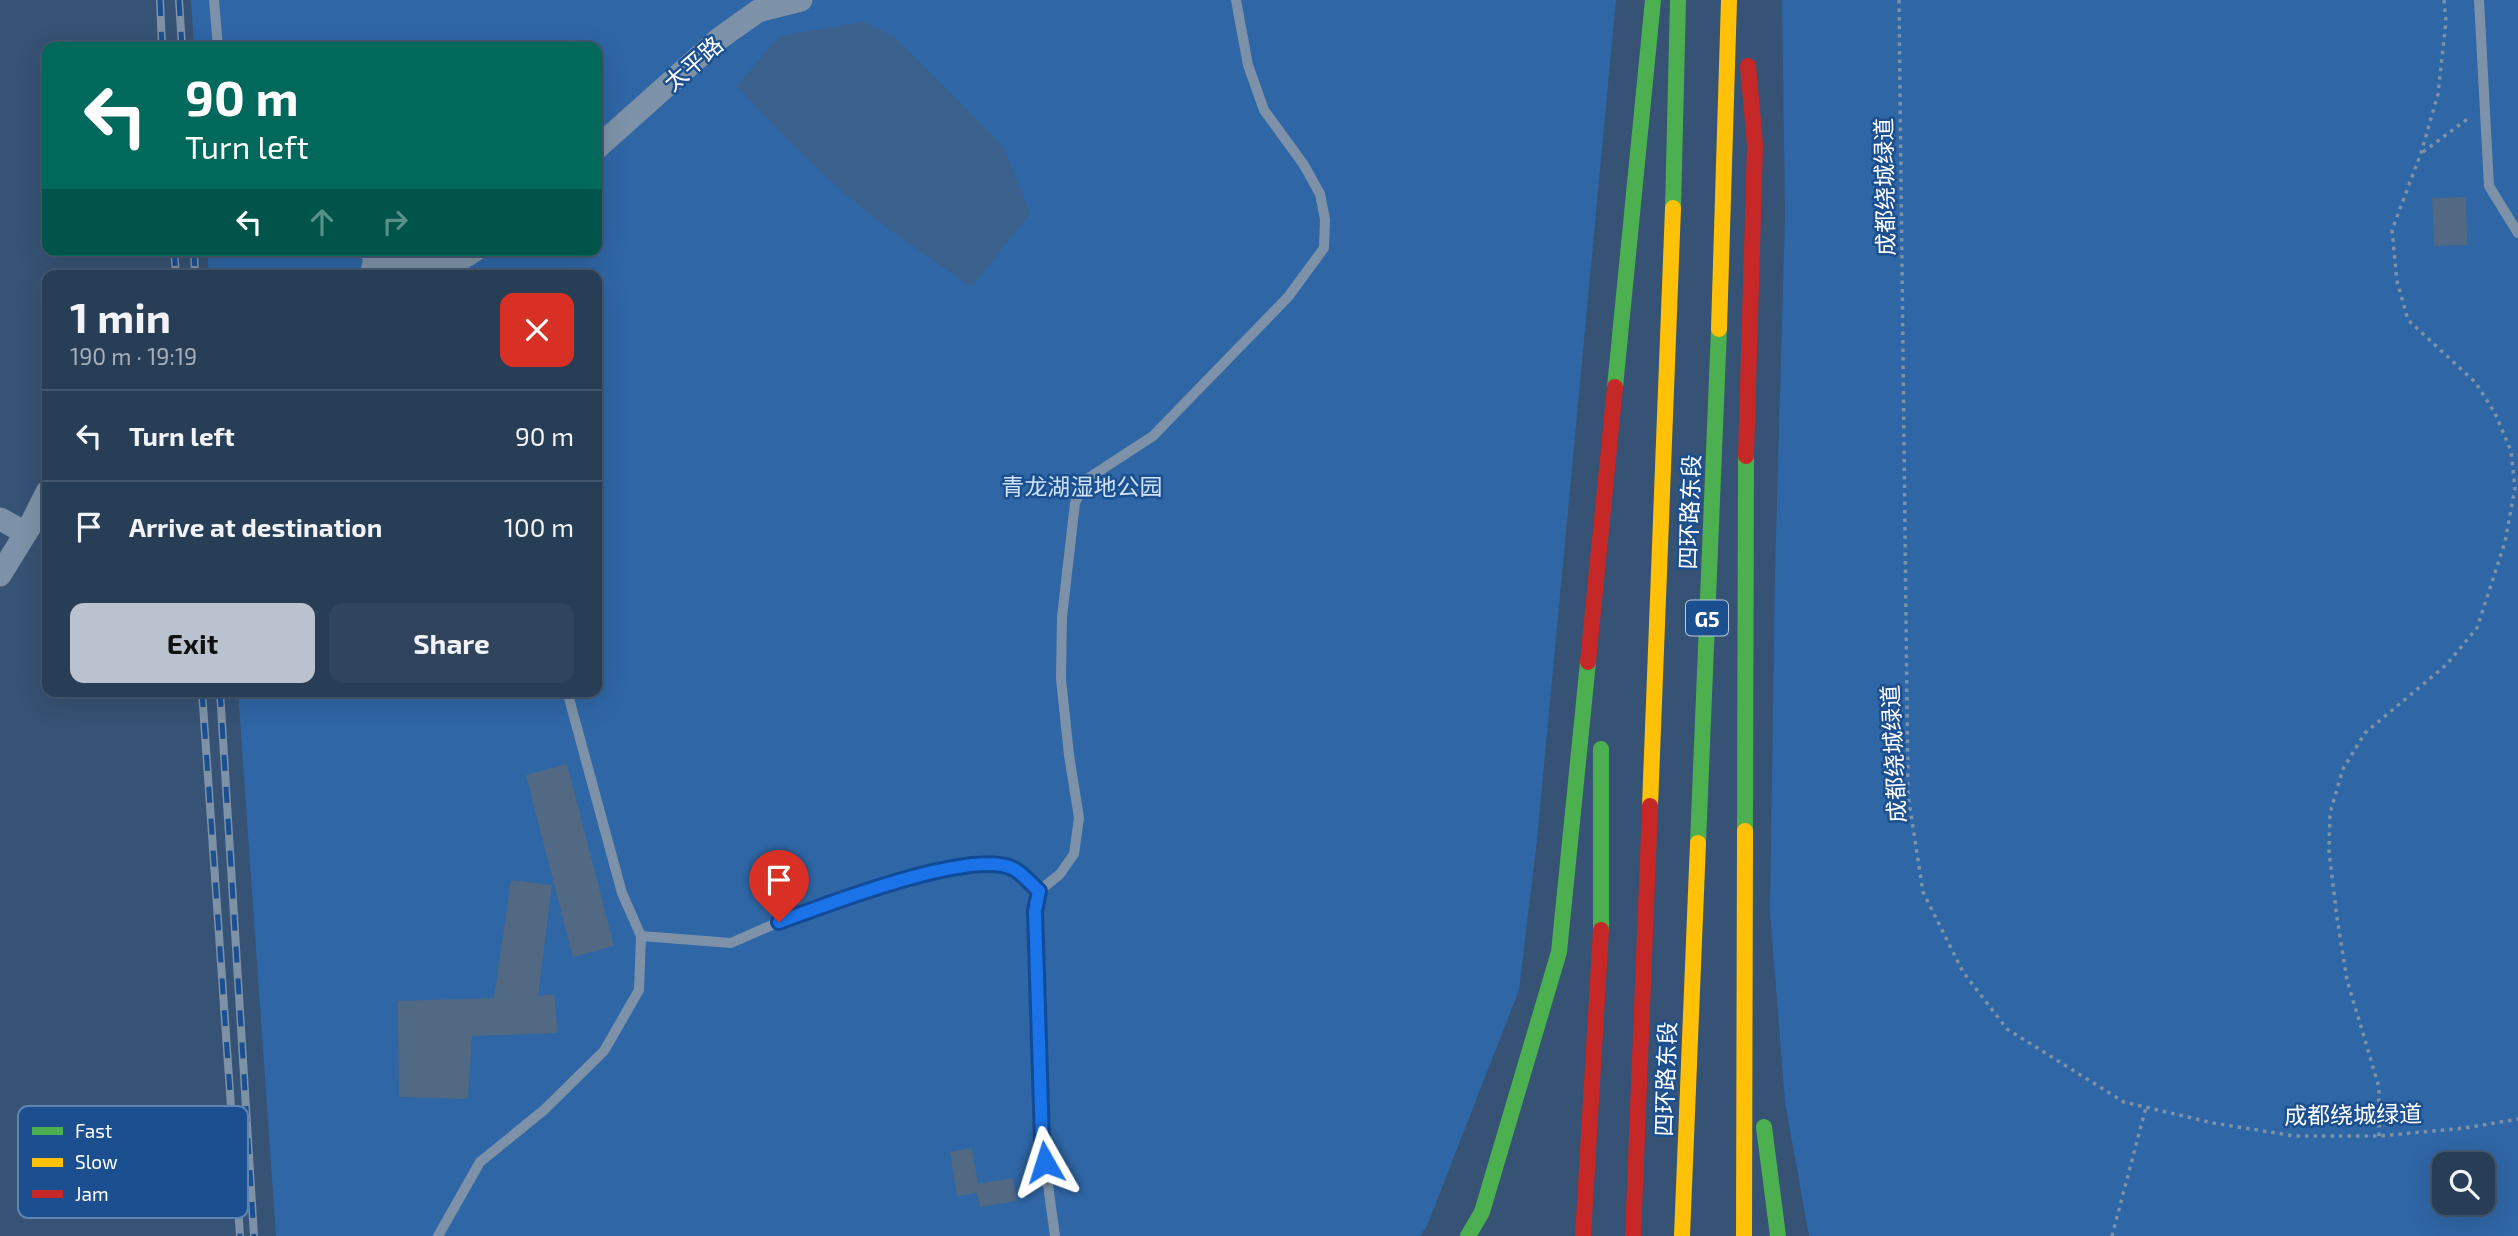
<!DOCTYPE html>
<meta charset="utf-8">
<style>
:root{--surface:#283e57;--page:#30455d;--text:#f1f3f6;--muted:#a5aeba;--line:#44576d;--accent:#b9c2ce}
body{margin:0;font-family:"Exo 2","Noto Sans SC",sans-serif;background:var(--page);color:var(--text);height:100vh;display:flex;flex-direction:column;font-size:26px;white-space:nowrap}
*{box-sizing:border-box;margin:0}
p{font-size:23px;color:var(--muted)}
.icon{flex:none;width:38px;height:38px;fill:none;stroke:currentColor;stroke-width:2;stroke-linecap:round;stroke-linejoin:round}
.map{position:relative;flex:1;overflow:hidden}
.sheet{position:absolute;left:42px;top:270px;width:560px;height:427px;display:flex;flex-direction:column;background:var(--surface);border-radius:14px;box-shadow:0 7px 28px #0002,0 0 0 2px var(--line)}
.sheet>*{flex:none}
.top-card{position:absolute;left:42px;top:42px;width:560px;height:214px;border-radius:14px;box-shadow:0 7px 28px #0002,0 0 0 2px var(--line);background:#00695c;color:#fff;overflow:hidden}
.fabs{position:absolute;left:2432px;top:1152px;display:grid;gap:14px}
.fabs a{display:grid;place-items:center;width:63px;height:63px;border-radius:14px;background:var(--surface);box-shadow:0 7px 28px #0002,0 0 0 2px var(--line);font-size:35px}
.pin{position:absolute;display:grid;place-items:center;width:60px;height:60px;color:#fff;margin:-72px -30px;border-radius:50% 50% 50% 0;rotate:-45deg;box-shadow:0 0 7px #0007}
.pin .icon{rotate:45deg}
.me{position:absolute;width:77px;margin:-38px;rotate:354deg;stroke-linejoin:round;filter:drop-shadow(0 0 5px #0008)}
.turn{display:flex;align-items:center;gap:24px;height:147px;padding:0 28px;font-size:32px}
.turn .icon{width:91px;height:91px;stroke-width:2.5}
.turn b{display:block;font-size:49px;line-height:60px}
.lanes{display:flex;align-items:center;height:66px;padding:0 28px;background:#0003;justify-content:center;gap:35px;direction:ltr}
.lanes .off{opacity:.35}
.round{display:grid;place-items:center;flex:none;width:74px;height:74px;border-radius:14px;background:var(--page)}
.head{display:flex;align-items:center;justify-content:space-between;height:119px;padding:0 28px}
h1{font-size:42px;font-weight:700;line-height:52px}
.cta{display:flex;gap:14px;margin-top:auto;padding:14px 28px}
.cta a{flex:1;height:80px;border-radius:14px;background:var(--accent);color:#111;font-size:28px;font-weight:700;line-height:80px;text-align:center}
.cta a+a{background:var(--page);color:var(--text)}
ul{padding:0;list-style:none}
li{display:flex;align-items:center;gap:21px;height:91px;padding:0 28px;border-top:2px solid var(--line)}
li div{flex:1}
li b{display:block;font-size:26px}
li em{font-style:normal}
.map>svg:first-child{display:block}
.green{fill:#2f66a5;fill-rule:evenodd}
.water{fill:#3b618d}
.building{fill:#526984}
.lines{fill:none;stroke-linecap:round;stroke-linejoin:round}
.path{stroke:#7d92a8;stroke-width:3.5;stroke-dasharray:3.5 5;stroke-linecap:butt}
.lane{stroke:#7d92a8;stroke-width:10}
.street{stroke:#7d92a8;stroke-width:23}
.fast{stroke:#4caf50;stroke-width:16}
.slow{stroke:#ffc107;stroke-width:16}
.jam{stroke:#c62828;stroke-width:16}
.rail-casing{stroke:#7e92a7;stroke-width:8}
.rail{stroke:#1b4f8f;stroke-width:5;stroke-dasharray:16;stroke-linecap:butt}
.route-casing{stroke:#114b97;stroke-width:18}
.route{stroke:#1a73e8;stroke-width:12}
.labels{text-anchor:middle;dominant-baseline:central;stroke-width:5;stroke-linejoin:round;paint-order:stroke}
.shield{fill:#1b4f8f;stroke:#bbcadd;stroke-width:2}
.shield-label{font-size:21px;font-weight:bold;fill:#fff}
.street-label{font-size:23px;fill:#fff;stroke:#1b4f8f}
.park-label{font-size:23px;fill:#cfe3fa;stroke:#1b4f8f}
.key{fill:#1b4f8f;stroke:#5f84b1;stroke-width:2}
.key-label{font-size:19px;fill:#fff}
</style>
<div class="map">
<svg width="2518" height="1236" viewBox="0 0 2518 1236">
<rect width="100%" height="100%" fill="#365274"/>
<!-- green -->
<path class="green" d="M191,0H1616L1537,840L1519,990L1427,1226L1420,1236H276L238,691H597V275H209L207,250H597V47H194Z
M1782,0H2518V1236H1809L1785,1102L1770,912L1775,571L1785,215ZM2445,1164H2483V1202H2445Z"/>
<!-- water -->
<path class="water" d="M864,22L895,37L1003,146L1030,213L972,287C927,256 880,225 839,188C803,156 770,121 737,86L780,36Z"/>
<!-- building -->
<path class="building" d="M2466,197L2467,245L2434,246L2432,198Z
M567,764L614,946L573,957L526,775Z
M511,880L552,885L538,996L554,994L558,1033L472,1036L468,1099L399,1097L398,1001L494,998Z
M972,1148L978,1184L1013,1178L1017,1201L980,1207L977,1193L957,1196L950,1152Z"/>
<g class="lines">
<!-- path -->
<path class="path" d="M1899,0L1908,795L1923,892L1963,972L2007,1029L2124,1102L2213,1123L2295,1136H2379L2465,1128L2518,1119
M2423,152L2470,117
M2379,1136V1087L2347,980L2337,918L2329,851L2330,813L2343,769L2365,733L2446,665L2477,628L2505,542L2515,488L2511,451L2495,413L2475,382L2408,320L2397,281L2392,230L2421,153L2438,94L2446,21L2444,0
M2112,1236L2146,1107"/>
<!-- lane -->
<path class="lane" d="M214,0L218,47
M2479,0L2489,186L2518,233
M359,250L374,262
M462,275L468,255
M567,691L622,893L641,936L731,943L779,922L878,886L945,869L996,865L1014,868L1039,891
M438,1236L480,1162L544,1110L604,1051L639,990L641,936
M1055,1236L1042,1141L1036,911L1039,891L1060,874L1074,854L1079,818L1069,755L1061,679L1062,617L1075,503L1087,479L1153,436L1184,404L1288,297L1324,248L1325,219L1320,194L1304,165L1264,110L1248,65L1236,0"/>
<!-- street -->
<path class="street" d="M597,148L720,38L758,11L801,0
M371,275L374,262L400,268L468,255L475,250
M0,519L26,533
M0,575L29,528L47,492"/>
<!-- fast -->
<path class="fast" d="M1673,208L1678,0
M1615,387L1653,0
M1601,749V930
M1745,831L1746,456
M1698,843L1719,329
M1764,1127L1778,1236
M1468,1236L1482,1212L1559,952L1588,662"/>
<!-- slow -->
<path class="slow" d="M1719,329L1729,0
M1650,806L1673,208
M1682,1236L1698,843
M1744,1236L1745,831"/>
<!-- jam -->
<path class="jam" d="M1746,456L1755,145L1748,66
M1588,662L1615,387
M1583,1236L1601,930
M1633,1236L1650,806"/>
<defs>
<path id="rail" d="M160,0L162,47
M179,0L182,47
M174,250L176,275
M194,250L195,275
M202,691L240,1236
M220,691L254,1236"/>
</defs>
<!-- rail casing -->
<use href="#rail" class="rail-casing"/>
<!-- rail -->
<use href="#rail" class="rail"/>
</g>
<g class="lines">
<defs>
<path id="route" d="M779,922C823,906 973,847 1014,869C1023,874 1031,884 1039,891L1035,911L1042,1141L1045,1162"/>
</defs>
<!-- route casing -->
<use href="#route" class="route-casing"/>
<!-- route -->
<use href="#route" class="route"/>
</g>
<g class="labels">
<!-- shield labels -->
<rect class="shield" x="1686" y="600.5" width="42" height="35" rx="5"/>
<g class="shield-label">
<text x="1707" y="618">G5</text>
</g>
<!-- street labels -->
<g class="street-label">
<text transform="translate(693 63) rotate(-41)">太平路</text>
<text transform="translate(1884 187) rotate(-91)">成都绕城绿道</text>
<text transform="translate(1689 512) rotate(-88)">四环路东段</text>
<text transform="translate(1893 754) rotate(-93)">成都绕城绿道</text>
<text transform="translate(1665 1079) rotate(-88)">四环路东段</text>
<text transform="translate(2353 1114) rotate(-1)">成都绕城绿道</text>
</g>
<!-- park labels -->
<g class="park-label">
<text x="1082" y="486">青龙湖湿地公园</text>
</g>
</g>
<!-- legend -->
<rect x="18" y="1106" width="230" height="112" rx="10" class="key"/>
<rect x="32" y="1127" width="31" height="8" fill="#4caf50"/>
<rect x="32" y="1158" width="31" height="9" fill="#ffc107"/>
<rect x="32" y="1190" width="31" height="8" fill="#c62828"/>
<g class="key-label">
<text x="75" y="1138">Fast</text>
<text x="75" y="1169">Slow</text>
<text x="75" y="1201">Jam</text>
</g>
</svg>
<div class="fabs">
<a><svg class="icon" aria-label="search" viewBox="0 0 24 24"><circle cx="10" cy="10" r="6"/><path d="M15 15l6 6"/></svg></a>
</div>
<div class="pin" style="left:779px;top:922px;background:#d93025"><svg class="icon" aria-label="arrive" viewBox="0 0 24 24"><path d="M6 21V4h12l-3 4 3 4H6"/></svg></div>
<svg class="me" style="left:1045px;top:1162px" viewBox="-20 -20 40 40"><path d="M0-17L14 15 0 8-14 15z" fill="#1a73e8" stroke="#fff" stroke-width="4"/></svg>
<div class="top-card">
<div class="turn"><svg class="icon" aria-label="left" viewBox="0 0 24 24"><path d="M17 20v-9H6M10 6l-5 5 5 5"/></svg><div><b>90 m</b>Turn left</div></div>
<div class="lanes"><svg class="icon" aria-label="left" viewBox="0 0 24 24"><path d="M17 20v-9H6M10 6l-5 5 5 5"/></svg><svg class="icon off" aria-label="ahead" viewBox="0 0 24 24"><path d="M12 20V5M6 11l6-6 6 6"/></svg><svg class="icon off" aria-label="right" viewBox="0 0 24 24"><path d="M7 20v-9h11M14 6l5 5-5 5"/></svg></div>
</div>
<section class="sheet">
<div class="head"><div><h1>1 min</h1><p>190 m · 19:19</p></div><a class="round" style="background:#d93025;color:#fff"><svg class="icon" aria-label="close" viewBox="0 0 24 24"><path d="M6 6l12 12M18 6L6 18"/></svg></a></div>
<ul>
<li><svg class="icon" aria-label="left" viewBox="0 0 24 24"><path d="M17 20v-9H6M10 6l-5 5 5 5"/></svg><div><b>Turn left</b></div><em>90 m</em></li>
<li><svg class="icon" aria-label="arrive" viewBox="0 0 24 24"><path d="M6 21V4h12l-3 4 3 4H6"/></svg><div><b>Arrive at destination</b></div><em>100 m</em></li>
</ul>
<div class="cta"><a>Exit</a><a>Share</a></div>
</section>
</div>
